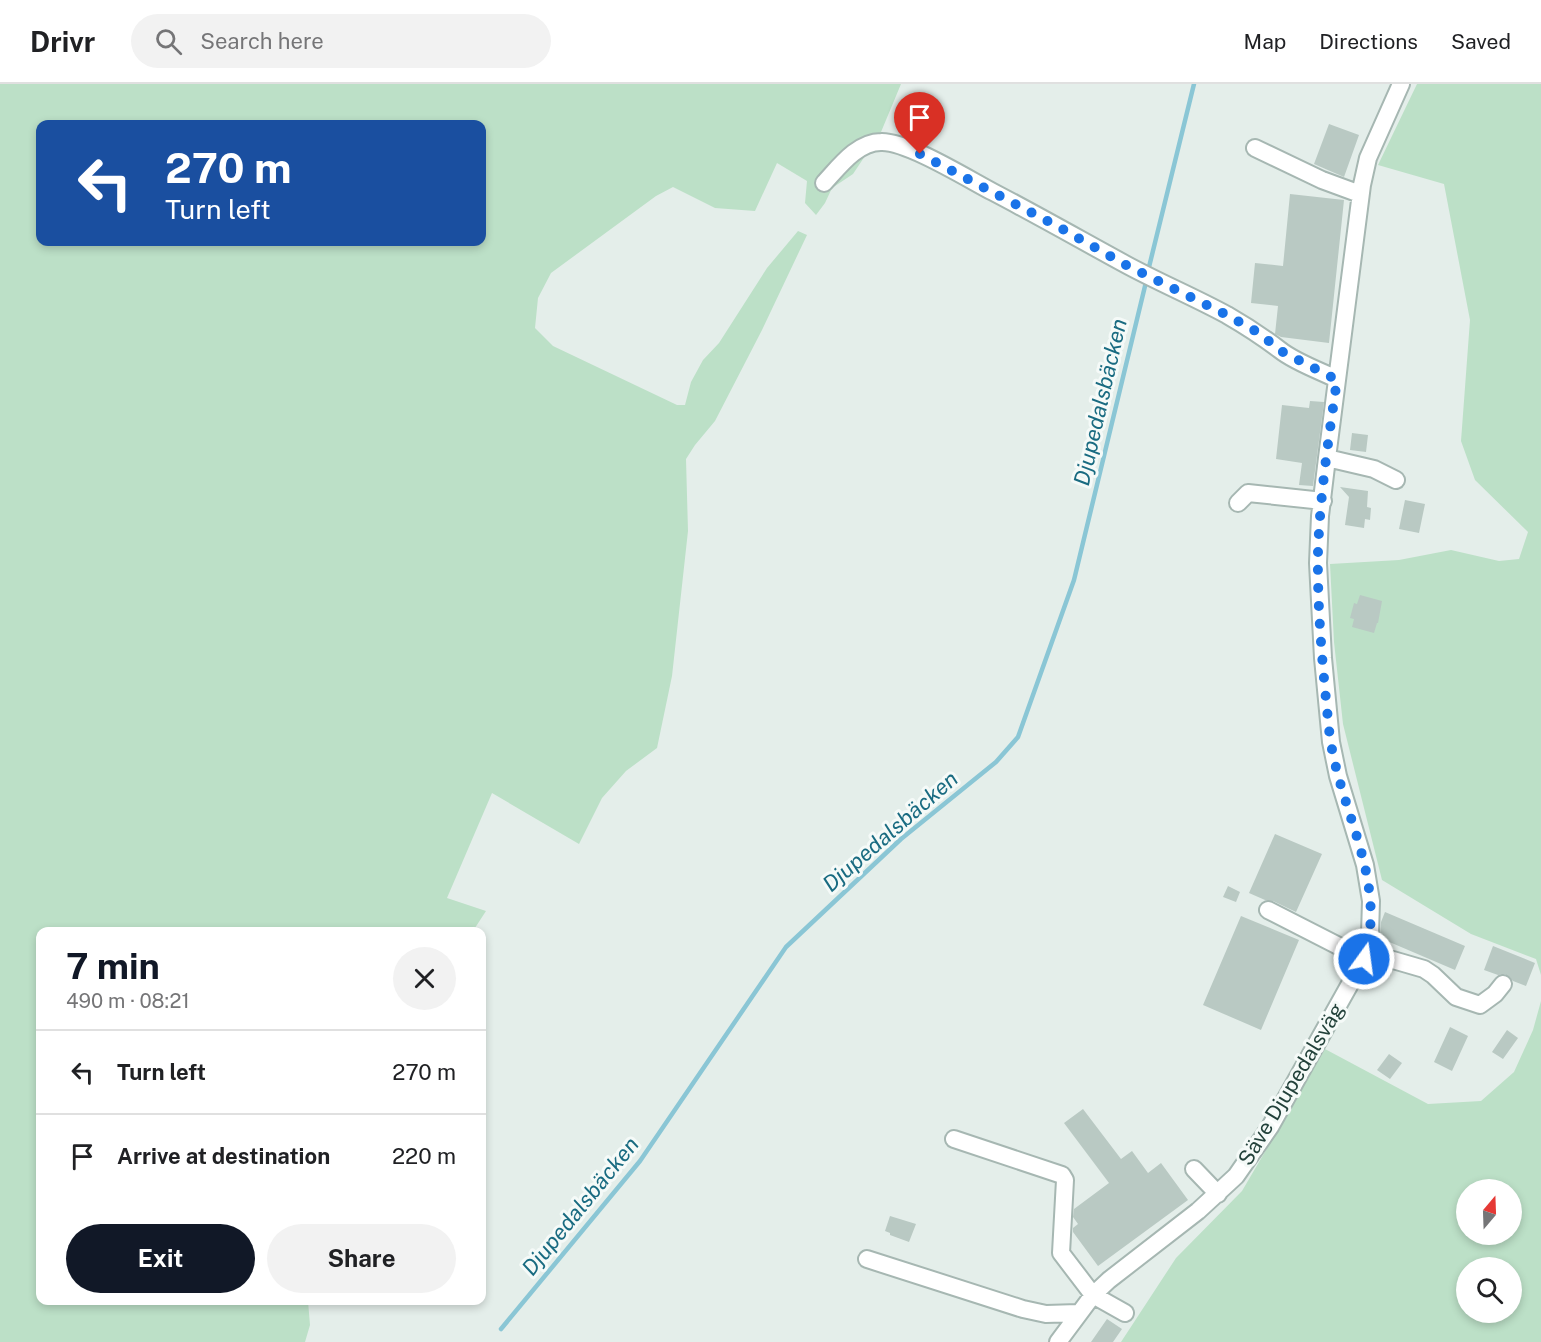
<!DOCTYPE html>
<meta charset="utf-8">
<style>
:root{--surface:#fff;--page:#f2f2f2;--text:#202124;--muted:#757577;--line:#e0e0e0;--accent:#111827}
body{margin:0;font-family:"Public Sans",sans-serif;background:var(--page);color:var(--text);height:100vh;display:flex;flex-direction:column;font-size:22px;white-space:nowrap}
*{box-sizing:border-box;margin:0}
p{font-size:20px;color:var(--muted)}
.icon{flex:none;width:33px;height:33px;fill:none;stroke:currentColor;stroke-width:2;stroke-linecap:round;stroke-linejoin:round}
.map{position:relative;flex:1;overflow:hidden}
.side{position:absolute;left:36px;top:843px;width:450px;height:378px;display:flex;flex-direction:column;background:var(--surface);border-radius:12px;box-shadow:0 3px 9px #0003}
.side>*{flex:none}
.guide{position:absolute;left:36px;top:36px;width:450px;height:126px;border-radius:12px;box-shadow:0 3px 9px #0003;background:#1a4fa0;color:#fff;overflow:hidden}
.needle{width:39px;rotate:19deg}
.buttons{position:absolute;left:1456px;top:1095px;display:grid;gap:12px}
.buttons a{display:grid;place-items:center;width:66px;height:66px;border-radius:50%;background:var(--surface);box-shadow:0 3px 9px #0003;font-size:30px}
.pin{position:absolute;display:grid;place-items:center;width:51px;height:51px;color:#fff;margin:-62px -26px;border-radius:50% 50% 50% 0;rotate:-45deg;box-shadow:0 0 6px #0007}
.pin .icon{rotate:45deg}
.me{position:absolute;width:66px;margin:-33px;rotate:14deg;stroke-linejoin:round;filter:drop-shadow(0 0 4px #0008)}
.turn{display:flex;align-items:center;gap:21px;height:126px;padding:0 30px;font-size:27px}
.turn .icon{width:78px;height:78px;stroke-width:2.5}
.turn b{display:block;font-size:42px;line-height:51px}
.round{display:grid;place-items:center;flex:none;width:63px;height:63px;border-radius:32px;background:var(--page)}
.overview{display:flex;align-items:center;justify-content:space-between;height:102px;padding:0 30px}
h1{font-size:36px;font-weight:700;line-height:45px;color:var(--accent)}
.primary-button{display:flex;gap:12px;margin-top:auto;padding:12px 30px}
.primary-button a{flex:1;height:69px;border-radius:36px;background:var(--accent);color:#fff;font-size:24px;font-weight:700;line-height:69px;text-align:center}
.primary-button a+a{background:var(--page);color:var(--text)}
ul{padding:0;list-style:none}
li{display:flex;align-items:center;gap:18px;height:84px;padding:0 30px;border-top:2px solid var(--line)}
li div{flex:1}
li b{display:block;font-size:22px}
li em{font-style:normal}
header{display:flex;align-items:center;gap:36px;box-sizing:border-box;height:84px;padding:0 30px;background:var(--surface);border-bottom:2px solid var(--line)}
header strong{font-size:28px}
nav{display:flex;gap:33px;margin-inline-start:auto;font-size:21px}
.search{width:420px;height:54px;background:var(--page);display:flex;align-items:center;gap:15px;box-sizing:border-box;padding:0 21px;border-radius:33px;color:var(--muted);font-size:22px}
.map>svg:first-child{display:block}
.green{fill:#bce0c7;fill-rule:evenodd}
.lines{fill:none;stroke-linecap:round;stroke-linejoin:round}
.stream{stroke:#8ac6d5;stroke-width:4.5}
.building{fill:#b9c9c3}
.minor-casing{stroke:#a6b7b2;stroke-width:20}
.minor{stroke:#fff;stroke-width:16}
.route{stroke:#1a73e8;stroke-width:10;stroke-dasharray:0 18}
.labels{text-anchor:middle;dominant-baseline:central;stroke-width:6;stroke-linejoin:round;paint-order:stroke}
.street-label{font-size:21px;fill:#22413a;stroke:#f5faf8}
.water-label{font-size:22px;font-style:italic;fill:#196b81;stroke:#f5faf8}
</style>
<header>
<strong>Drivr</strong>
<div class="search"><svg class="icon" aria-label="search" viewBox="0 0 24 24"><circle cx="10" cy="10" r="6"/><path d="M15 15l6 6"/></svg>Search here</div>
<nav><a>Map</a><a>Directions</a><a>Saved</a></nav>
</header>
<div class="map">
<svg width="1541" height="1258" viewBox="0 0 1541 1258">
<rect width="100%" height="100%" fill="#e4eeea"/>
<!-- green -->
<path class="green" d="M0,0H901L881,48L853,90L832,104L825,119L816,131L805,119L807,97L777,79L755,127L715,124L673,103L656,112L551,189L538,214L535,244L553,262L677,321H685L691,298L703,276L719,259L767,184L798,147L807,151L762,246L715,337L695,361L686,375L688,447L672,592L657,664L626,687L602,714L579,760L492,709L447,814L486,827L473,847L40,848V1216L308,1217L310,1241L305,1258H0ZM40,40H482V158H40Z
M1417,0H1541V891L1536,875L1471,850L1382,796L1343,640L1334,558L1330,480L1399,476L1451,466L1499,477L1519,475L1528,448L1475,396L1461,357L1470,236L1444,100L1378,81Z
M1541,917V1258H1121L1176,1174L1242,1107L1325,965L1428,1020L1481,1017L1514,988L1533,946ZM1467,1106H1512V1150H1467ZM1467,1184H1512V1228H1467Z"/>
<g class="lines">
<!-- stream -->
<path class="stream" d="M1149,183L1194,0
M501,1245L640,1077L786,863L901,755L996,678L1018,653L1074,496L1146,198"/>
</g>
<!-- building -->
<path class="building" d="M1329,40L1359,51L1344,93L1314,80Z
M1290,110L1344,116L1329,259L1281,253L1275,250L1278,222L1251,219L1255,179L1283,182Z
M1310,317L1324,318L1313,402L1299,401L1302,379L1276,375L1282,321L1309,324Z
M1352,349L1368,351L1366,368L1350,366Z
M1340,403L1368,407L1367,423L1371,424L1370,436L1365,435L1364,444L1345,441L1349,413Z
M1405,416L1425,420L1419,449L1399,445Z
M1360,511L1382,517L1378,539H1377L1374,549L1352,543L1354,535L1350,534L1354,519L1357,520Z
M1275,750L1322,770L1296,828L1273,817L1265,816L1249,809Z
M1228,802L1240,808L1236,818L1223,813Z
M1385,828L1465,862L1455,886L1380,854L1381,838Z
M1241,832L1299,856L1261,946L1203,921Z
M1493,862L1535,879L1526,902L1513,897L1505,890L1498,891L1484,886Z
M1450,943L1468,952L1452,987L1434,978Z
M1507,946L1518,954L1503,975L1492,968Z
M1389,970L1402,979L1390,995L1377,986Z
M1083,1025L1121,1075L1132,1067L1148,1089L1161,1079L1188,1116L1098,1182L1073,1148V1144L1078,1140L1073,1133L1074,1125L1109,1099L1064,1039Z
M890,1132L916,1140L909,1158L890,1151V1149L885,1147Z
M1107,1235L1122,1245L1113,1258H1091Z"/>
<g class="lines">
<defs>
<path id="minor" d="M1255,64L1322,96L1360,110
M824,99C839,83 857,58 881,58C907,57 968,95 993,108C1037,131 1081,156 1125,180C1158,198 1194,213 1227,231C1246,242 1263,253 1280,266C1295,278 1320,287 1337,295
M1327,374L1374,385L1396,396
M1238,419L1248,409L1323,417
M1268,826L1364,875L1393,876L1424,885L1433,891L1456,913L1480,921L1495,910L1503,900
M954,1055L1062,1091L1065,1096L1061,1169L1093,1211L1125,1229
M1194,1085L1218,1110
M867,1175L1023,1225L1046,1230L1078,1229
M1058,1258L1093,1211L1109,1196L1198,1127L1236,1092L1270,1043L1364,875L1370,850L1371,817L1365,781L1338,692L1331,658L1323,574L1318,479L1320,432L1327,374L1362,101L1368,74L1401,0"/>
</defs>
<!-- minor casing -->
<use href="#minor" class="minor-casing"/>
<!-- minor -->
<use href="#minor" class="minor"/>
</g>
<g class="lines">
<!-- route -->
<path class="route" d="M920,70L1057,142L1126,181L1225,230L1259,249L1281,267L1337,296C1329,352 1320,410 1318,468C1317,526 1323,587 1329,645C1337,724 1389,795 1364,875"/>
</g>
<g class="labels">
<!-- street labels -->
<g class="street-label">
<text transform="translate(1291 1000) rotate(-59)">Säve Djupedalsväg</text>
</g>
<!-- water labels -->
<g class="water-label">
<text transform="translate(1100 318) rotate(-77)">Djupedalsbäcken</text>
<text transform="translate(890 747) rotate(-41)">Djupedalsbäcken</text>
<text transform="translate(580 1122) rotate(-51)">Djupedalsbäcken</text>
</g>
</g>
</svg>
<div class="buttons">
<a><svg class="needle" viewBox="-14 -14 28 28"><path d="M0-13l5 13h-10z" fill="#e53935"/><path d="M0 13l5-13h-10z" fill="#757577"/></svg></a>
<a><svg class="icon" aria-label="search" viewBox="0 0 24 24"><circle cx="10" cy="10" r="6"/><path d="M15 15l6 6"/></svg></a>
</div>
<div class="pin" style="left:920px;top:70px;background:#d93025"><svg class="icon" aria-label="arrive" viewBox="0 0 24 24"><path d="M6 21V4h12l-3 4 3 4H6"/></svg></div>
<svg class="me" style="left:1364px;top:875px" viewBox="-20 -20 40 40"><circle r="17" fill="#1a73e8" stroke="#fff" stroke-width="3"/><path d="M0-11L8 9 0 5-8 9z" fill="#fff"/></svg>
<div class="guide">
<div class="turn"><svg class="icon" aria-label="left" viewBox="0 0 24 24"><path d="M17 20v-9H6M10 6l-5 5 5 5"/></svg><div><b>270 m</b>Turn left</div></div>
</div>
<section class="side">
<div class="overview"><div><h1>7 min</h1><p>490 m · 08:21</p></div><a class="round"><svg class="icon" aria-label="close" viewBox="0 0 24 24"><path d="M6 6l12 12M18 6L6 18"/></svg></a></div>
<ul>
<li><svg class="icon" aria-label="left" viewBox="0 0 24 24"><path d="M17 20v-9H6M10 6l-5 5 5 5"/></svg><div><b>Turn left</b></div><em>270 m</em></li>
<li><svg class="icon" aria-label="arrive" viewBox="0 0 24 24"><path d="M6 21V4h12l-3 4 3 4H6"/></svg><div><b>Arrive at destination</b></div><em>220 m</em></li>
</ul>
<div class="primary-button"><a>Exit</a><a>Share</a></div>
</section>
</div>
